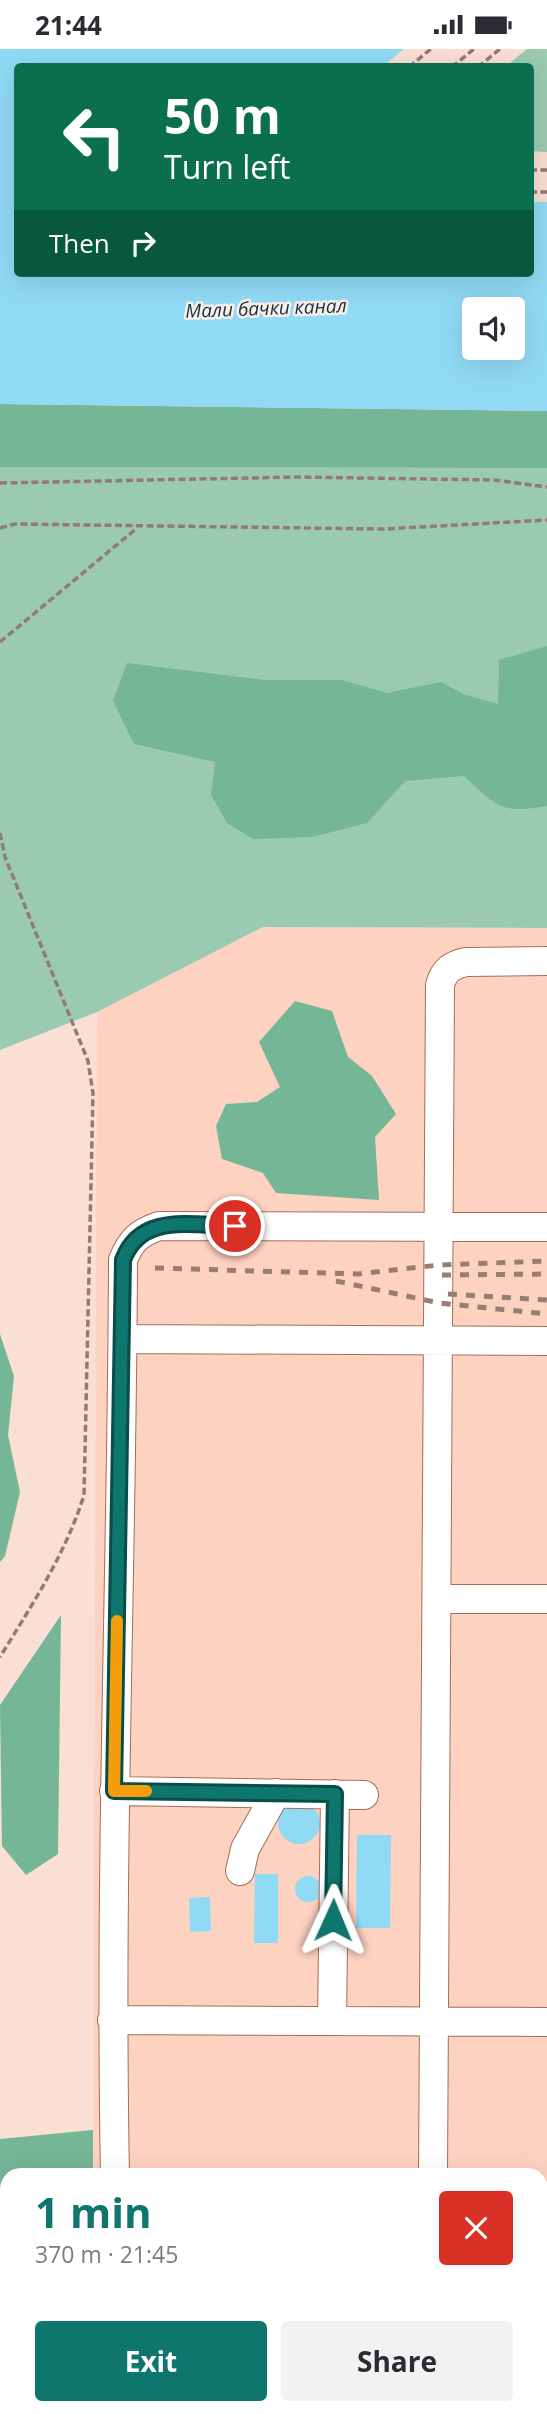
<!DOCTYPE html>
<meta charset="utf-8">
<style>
:root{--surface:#fff;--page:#f2f2f3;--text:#2b2b33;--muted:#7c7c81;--accent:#0f766e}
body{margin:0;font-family:"Open Sans",sans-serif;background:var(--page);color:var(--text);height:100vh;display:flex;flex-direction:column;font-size:26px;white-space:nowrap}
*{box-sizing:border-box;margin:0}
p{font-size:23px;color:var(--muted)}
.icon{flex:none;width:38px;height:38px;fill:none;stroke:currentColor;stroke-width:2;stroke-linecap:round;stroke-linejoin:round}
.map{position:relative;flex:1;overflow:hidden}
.sheet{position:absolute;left:0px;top:2119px;width:548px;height:247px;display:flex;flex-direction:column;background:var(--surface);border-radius:21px 21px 0 0;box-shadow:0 7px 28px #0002}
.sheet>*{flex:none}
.hud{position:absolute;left:14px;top:14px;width:520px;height:214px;border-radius:7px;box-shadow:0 7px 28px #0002;background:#0b6e4f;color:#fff;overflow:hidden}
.controls{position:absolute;left:462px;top:248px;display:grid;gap:14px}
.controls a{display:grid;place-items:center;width:63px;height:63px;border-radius:7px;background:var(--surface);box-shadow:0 7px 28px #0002;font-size:35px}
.pin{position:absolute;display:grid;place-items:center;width:60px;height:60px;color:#fff;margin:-30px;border:4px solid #fff;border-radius:50%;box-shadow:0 2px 7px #0007}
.me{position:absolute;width:77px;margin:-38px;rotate:1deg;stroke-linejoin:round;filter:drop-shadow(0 0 5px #0008)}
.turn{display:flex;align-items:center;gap:24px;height:147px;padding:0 35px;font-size:32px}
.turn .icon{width:91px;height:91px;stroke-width:2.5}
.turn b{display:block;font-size:49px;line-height:60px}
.then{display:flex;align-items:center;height:66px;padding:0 35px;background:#0003;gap:14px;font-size:26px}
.round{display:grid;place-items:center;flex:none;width:74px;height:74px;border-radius:7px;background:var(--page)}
.headline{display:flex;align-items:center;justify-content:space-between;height:119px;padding:0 35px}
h1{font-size:42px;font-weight:700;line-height:52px;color:var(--accent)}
.cta{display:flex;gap:14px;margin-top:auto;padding:14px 35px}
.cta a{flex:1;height:80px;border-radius:7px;background:var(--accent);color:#fff;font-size:28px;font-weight:700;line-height:80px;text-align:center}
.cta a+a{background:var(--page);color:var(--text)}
.status{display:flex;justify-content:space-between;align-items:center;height:49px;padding:0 35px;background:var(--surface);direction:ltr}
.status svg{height:19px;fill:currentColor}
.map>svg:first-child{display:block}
.built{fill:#fed2c1}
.green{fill:#9acab1}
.forest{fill:#75b697}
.water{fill:#91daf5;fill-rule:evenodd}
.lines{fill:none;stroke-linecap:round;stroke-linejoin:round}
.minor-casing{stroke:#a56d56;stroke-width:30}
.path{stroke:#937b70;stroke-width:3.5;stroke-dasharray:7 3.5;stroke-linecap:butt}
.minor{stroke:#fff;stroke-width:28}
.rail{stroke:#967e73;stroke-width:5;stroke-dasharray:9 9;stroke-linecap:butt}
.route-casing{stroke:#0a4d48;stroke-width:18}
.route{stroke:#0f766e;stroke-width:12}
.slow{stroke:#f59e0b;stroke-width:12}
.labels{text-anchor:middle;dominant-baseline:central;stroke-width:5;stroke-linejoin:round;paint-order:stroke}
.water-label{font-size:19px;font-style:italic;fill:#11343f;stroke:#fcefea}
</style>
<div class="status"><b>21:44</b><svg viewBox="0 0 49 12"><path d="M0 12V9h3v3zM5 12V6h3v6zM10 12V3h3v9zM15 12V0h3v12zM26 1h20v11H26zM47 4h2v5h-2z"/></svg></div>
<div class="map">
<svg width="547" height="2365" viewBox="0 0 547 2365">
<rect width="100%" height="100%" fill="#f9dfd4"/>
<!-- built -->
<path class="built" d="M263,878L547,879V2365H95V2359H541V2126H93L97,963Z"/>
<!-- green -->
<path class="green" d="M527,0H547V103L530,102V18L506,17Z
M0,418L547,419V879L263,878L97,963L0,1001Z"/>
<!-- forest -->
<path class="forest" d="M0,355L547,362V419L0,418Z
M547,597V757C500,765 498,758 464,727L405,732L367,774L312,788L253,790L227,774L211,746L215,713L134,695L113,652L127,614L265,631H342L387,644L441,633L463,645L498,655L499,611Z
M295,952L332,962L348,1008L372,1027L396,1065L375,1088L379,1151L276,1144L263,1124L222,1110L216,1077L226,1055L257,1053L280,1038L259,993Z
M0,1285L14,1327L8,1386L20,1443L5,1507L0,1513Z
M61,1566L58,1805L26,1826L2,1797L0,1656Z
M93,2081V2126H7V2359H94L95,2365H0V2090Z"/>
<!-- water -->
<path class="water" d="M0,0H404L382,18H18V224H530V153H547V362L0,355ZM474,261H513V299H474Z
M278 1774a21 21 0 1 1 42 0a21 21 0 1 1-42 0Z
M357,1786H391L390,1879H356Z
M255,1825H278V1894H254Z
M295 1840a13 13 0 1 1 26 0a13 13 0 1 1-26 0Z
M210,1848L211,1882L190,1883L189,1849Z"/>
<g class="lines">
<defs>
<path id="minor" d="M123,1290L547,1292
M437,1550H547
M114,1742L364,1746
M240,1822L245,1800L276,1744
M112,1971L547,1973
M332,1972L335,1745
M115,2126C109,1821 122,1516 123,1211C131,1191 139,1184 159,1177L547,1178
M433,2126L440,936C444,921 452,916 466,913L547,912
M541,2340L547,2341
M432,2365V2359"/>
</defs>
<!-- minor casing -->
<use href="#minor" class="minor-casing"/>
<!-- path -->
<path class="path" d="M409,18L431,0
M452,18L474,0
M478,18L500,0
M530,121H547
M530,143H547
M0,434L298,428L494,431L547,438
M0,479L15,475L384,480L547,471
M0,593L137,479
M0,784L5,808L88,1012L93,1044L84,1446C66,1504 32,1556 0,1608"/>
<!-- minor -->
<use href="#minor" class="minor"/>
<!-- rail -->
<path class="rail" d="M155,1219L358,1225L439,1216L547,1212
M442,1226L547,1225
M336,1232L439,1254L547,1265
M448,1245L547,1251"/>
</g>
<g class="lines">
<defs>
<path id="route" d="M235,1177C192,1177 141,1163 123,1211L114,1742L335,1745L333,1871"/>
</defs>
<!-- route casing -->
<use href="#route" class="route-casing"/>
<!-- route -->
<use href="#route" class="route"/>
<!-- slow -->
<path class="slow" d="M117,1572L114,1742H146"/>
</g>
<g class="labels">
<!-- water labels -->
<g class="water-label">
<text transform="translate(266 259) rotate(-2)">Мали бачки канал</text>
</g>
</g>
</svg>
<div class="controls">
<a><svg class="icon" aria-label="sound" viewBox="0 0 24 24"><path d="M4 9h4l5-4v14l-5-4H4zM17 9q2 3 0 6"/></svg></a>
</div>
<div class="pin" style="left:235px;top:1177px;background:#d93025"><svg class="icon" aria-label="arrive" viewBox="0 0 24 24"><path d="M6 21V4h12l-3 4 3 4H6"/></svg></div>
<svg class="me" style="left:333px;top:1871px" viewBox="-20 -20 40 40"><path d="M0-17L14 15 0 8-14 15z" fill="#0f766e" stroke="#fff" stroke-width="4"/></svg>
<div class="hud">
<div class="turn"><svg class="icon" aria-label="left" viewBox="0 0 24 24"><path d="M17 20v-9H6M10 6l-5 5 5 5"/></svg><div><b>50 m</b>Turn left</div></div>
<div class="then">Then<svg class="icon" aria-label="right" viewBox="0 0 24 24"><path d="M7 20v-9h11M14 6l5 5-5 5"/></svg></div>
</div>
<section class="sheet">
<div class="headline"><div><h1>1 min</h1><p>370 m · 21:45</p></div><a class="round" style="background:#d93025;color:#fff"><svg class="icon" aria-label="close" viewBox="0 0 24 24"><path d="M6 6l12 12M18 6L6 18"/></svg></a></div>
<div class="cta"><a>Exit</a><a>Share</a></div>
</section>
</div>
